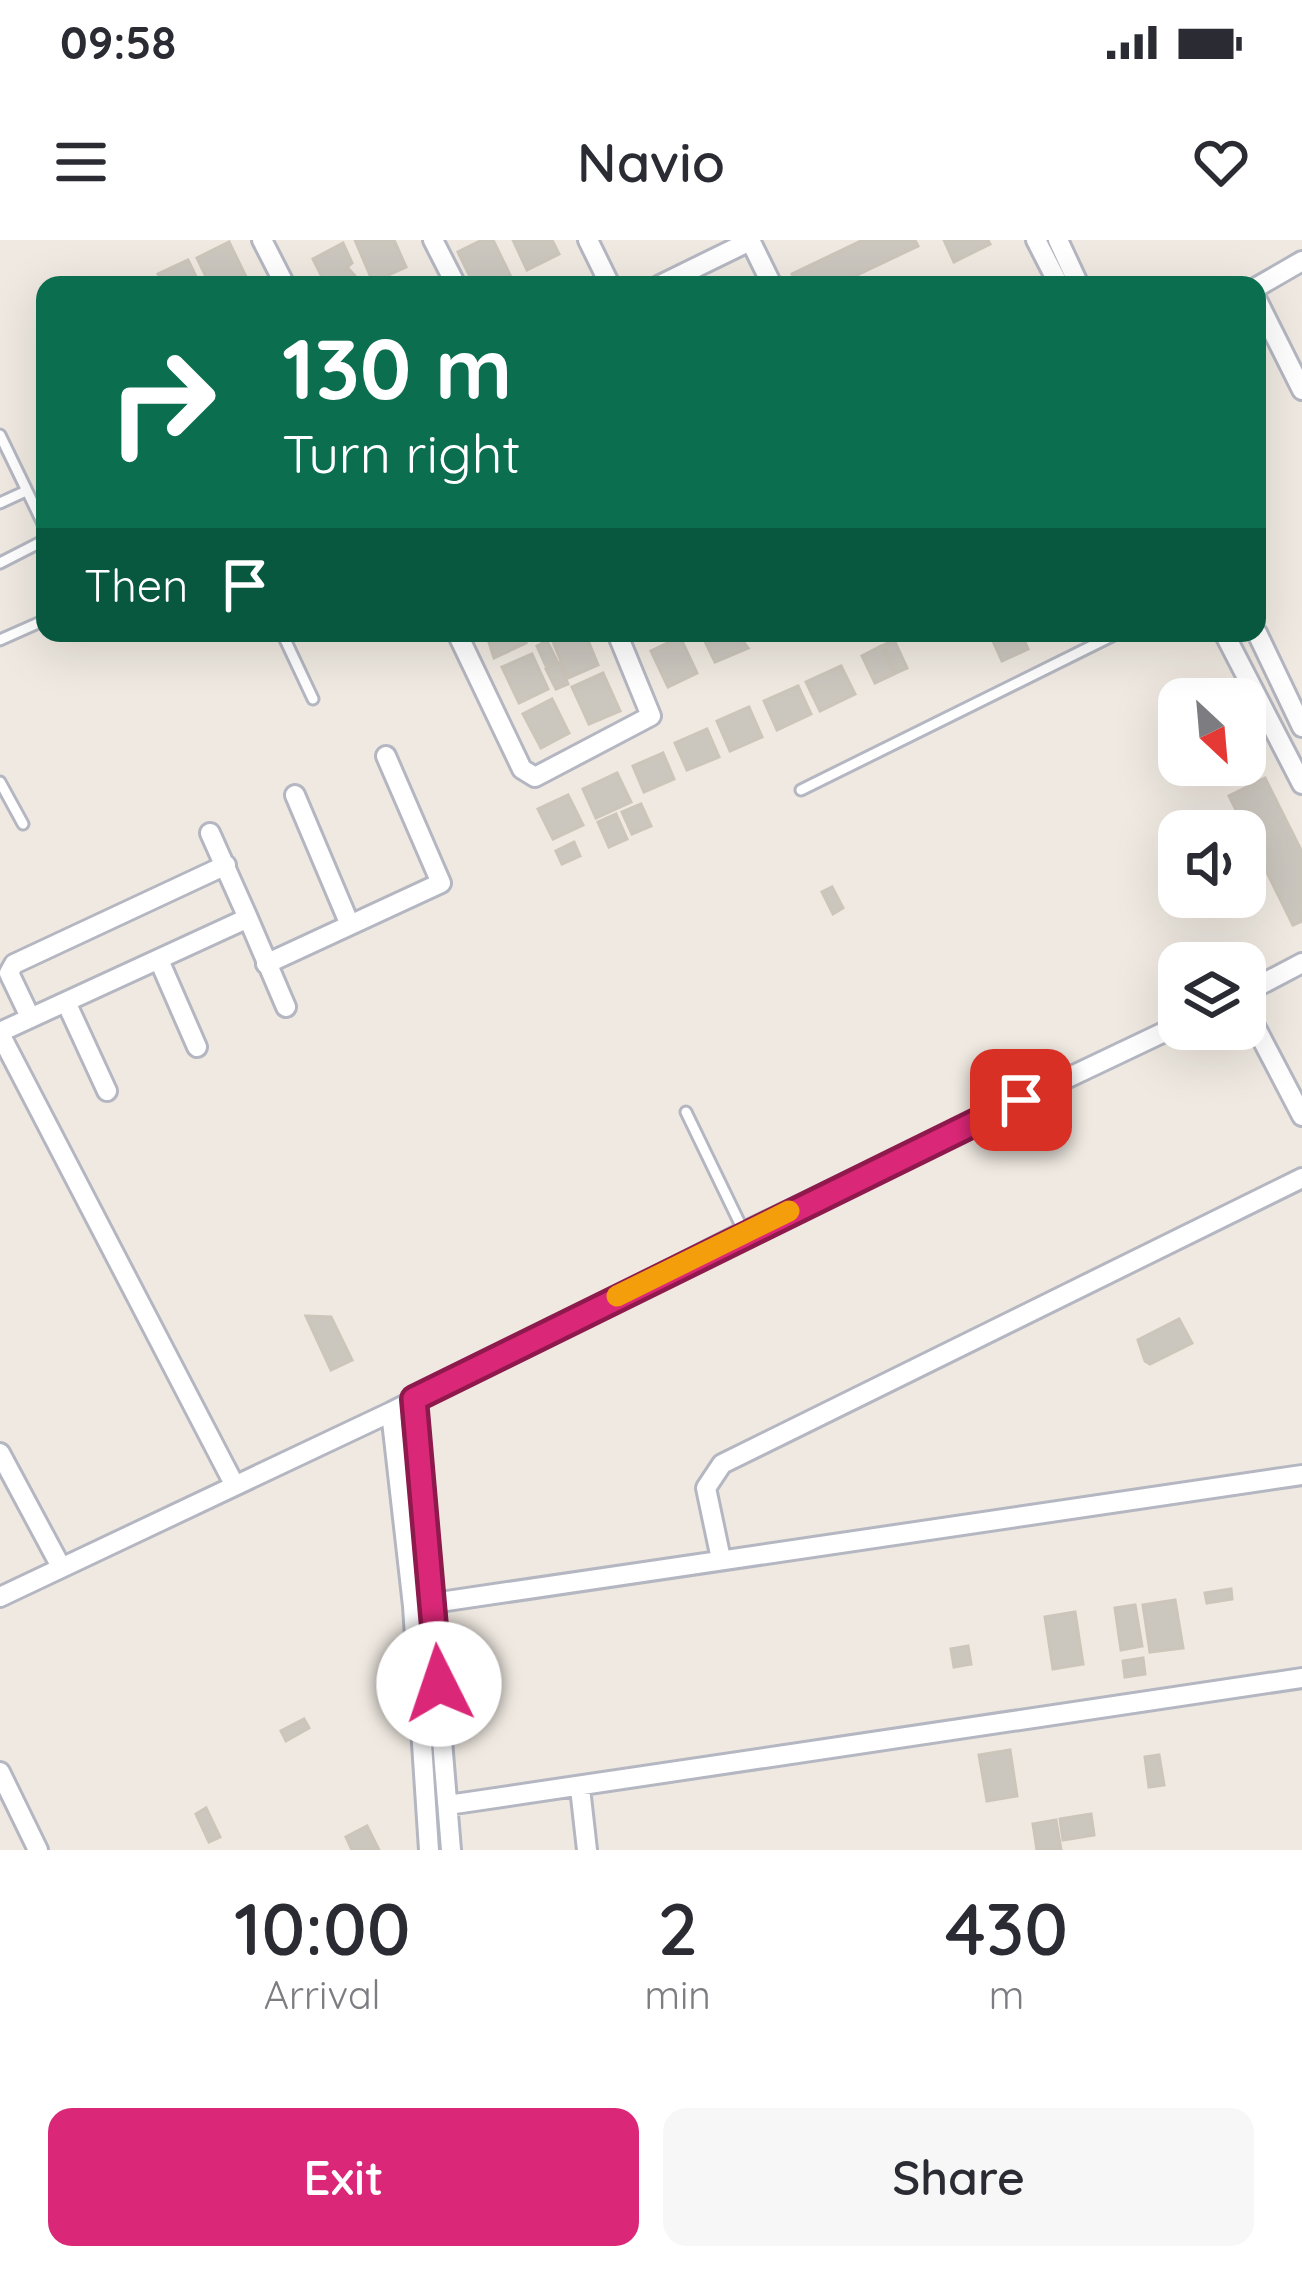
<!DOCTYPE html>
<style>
:root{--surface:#fff;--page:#f7f7f7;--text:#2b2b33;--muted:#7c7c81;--accent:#db2777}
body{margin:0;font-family:Quicksand,sans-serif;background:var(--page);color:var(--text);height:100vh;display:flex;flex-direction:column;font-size:45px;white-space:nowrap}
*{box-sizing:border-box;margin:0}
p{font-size:39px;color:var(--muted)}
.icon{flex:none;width:66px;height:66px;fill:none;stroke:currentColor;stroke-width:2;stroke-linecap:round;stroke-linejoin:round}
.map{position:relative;height:1610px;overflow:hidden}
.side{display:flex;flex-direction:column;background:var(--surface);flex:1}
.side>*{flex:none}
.top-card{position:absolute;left:36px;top:36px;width:1230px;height:366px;border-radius:24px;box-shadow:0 12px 48px #0002;background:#0b6e4f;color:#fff;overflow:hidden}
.needle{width:78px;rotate:154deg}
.controls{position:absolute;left:1158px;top:438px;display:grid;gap:24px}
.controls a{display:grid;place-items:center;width:108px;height:108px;border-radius:24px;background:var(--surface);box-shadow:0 12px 48px #0002;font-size:60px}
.pin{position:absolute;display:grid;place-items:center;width:102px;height:102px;color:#fff;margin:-51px;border-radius:24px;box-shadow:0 6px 18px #0006}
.me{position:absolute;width:132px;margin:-66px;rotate:356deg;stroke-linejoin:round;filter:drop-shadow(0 0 9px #0008)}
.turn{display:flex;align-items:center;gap:42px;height:252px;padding:0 48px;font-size:54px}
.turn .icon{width:156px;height:156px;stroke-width:2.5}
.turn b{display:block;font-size:84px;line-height:102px}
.then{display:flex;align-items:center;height:114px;padding:0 48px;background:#0003;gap:24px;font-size:45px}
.eta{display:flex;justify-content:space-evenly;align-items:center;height:204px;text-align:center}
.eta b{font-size:72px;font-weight:600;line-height:84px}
.cta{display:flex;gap:24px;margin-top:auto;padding:24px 48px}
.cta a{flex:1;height:138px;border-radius:24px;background:var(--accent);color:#fff;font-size:48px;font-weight:600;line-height:138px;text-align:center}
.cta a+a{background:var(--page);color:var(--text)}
.status{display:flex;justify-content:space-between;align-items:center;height:84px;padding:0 60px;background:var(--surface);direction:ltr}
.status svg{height:33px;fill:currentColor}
header{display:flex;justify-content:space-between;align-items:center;height:156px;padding:0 48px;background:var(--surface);font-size:54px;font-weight:600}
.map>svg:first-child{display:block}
.building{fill:#cbc7bf;stroke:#cbc5ba;stroke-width:3}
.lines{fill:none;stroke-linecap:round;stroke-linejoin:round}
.lane-casing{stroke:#b4b7c1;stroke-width:15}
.street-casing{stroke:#b4b7c1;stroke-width:24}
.lane{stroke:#fff;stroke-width:9}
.street{stroke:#fff;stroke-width:18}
.route-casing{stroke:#8e194d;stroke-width:30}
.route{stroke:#db2777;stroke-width:21}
.slow{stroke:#f59e0b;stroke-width:21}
</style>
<div class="status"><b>09:58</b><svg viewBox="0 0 49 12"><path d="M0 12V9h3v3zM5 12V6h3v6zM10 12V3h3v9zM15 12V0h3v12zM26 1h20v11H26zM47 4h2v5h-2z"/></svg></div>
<header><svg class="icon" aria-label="menu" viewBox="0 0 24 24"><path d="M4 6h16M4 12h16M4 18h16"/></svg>Navio<svg class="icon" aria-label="heart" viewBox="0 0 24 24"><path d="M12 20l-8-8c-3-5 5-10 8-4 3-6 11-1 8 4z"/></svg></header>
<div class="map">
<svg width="1302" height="1610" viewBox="0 0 1302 1610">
<rect width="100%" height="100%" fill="#efe9e1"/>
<!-- building -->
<path class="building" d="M355,0H394L406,27L373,42Z
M482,0H493L511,37L495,45H474L458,12Z
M513,0H552L559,14L527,30Z
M863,0H915L918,6L836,45H797L792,34Z
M944,0H988L990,4L954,22Z
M229,2L250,45H210L197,18Z
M343,3L352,23L347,27L363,45H326L313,19Z
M188,20L200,45H164L158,34Z
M486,393H522L526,403L494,418Z
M573,393H585L598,425L568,438L553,402Z
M701,393H737L748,408L715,422Z
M1004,393H1021L1028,409L1002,421L992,399Z
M680,397L697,433L668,447L651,411Z
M894,400L907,428L896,433L884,405Z
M547,401L557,421L546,426L537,406Z
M881,406L894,434L875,443L862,416Z
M532,414L548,449L519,463L502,427Z
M559,423L568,444L556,449L546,429Z
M841,426L855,454L820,471L806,442Z
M603,433L620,471L589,484L572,447Z
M798,446L811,474L777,490L764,461Z
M552,459L569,493L541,508L523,474Z
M749,467L762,497L730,511L717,481Z
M707,489L719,517L687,530L675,503Z
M663,513L674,539L644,552L633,526Z
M617,533L631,562L596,578L583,549Z
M1265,538L1302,612V681L1293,685L1229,556Z
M568,555L583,585L553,599L538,569Z
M641,564L651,586L632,594L622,572Z
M616,574L627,599L609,607L598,582Z
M574,602L580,616L562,624L556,611Z
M832,647L843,668L833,674L822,652Z
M306,1076L331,1077L352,1120L331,1130Z
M1179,1079L1192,1103L1150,1124L1145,1121L1138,1100Z
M1231,1349L1232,1359L1207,1363L1205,1353Z
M1175,1360L1183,1408L1150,1412L1143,1365Z
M1135,1365L1142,1406L1121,1410L1115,1368Z
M1075,1372L1083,1424L1053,1429L1045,1377Z
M968,1406L971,1424L954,1427L951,1409Z
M1143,1418L1145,1434L1125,1437L1123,1421Z
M304,1479L309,1488L286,1501L281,1491Z
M1010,1510L1017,1556L987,1561L979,1515Z
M1159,1515L1164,1545L1149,1547L1145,1517Z
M206,1568L220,1597L209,1602L196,1574Z
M1091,1574L1094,1595L1063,1600L1060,1579Z
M1056,1580L1061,1610H1037L1033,1584Z
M367,1586L379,1610H352L346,1597Z"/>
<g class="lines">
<defs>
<path id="lane" d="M0,195L45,288
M0,263L26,251
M0,323L45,300
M282,393L313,459
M0,400L45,380
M0,542L23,584
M801,550L1118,393
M686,872L744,992"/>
<path id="street" d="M262,0L285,45
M433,0L456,45
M588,0L610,45
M750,0L772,45
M1036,0L1059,45
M1058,0L1079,45
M660,45L750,1
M1257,47L1302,21
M1257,60L1302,150
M457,393L522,529L535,537L651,476L617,393
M1224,393L1302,544
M1257,393L1302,487
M295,555L350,685
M210,593L248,678
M159,720L197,807
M266,724L441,643L386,516
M1245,753L1302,723
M66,762L107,851
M1245,767L1302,876
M30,777L9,733L14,724L226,625
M0,792L248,678L286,767
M0,794L233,1242
M414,1159L451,1610
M391,1172L413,1366L429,1610
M0,1213L60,1325
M721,1319L706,1248L722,1224L1302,938
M0,1357L391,1172L744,992L1179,785
M413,1366L1302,1235
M0,1532L38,1610
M580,1548L587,1610
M448,1565L1302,1438"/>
</defs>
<!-- lane casing -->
<use href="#lane" class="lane-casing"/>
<!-- street casing -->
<use href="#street" class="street-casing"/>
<!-- lane -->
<use href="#lane" class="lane"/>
<!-- street -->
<use href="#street" class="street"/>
</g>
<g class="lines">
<defs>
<path id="route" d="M439,1444L414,1159L1021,860"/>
</defs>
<!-- route casing -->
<use href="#route" class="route-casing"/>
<!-- route -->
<use href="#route" class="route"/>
<!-- slow -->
<path class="slow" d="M617,1056L789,971"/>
</g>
</svg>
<div class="controls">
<a><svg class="needle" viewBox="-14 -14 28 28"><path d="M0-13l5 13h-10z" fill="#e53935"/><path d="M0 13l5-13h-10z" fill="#7c7c81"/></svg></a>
<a><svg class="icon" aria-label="sound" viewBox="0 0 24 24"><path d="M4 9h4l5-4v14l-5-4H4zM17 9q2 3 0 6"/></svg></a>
<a><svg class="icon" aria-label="layers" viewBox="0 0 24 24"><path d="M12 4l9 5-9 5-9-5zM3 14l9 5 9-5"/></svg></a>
</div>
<div class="pin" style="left:1021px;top:860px;background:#d93025"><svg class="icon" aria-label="arrive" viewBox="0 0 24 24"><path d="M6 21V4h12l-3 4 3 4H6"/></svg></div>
<svg class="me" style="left:439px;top:1444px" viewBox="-20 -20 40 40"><circle r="19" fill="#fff"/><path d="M0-13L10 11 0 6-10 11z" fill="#db2777"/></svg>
<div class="top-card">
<div class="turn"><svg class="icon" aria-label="right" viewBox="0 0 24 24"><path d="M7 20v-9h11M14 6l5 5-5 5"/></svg><div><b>130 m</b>Turn right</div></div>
<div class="then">Then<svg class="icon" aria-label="arrive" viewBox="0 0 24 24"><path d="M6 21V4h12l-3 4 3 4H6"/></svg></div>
</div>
</div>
<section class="side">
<div class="eta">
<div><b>10:00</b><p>Arrival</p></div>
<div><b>2</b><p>min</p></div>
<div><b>430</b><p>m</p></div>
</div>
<div class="cta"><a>Exit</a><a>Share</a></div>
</section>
